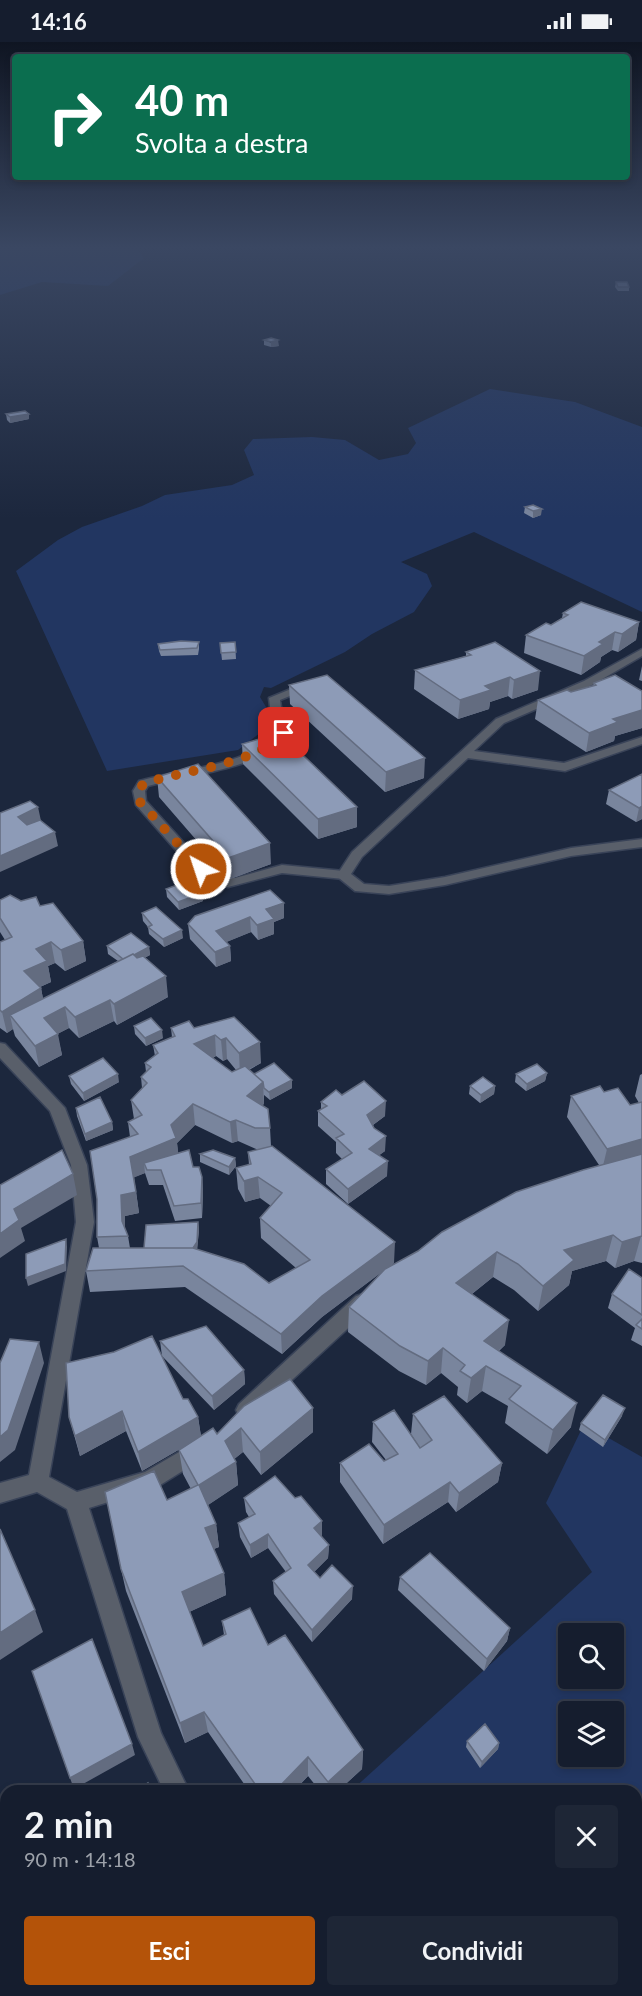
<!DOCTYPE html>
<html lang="it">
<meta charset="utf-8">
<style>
:root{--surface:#151d2e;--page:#1e2636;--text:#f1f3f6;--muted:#9da2aa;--line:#343b4a;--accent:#b45309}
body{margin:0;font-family:Lato,sans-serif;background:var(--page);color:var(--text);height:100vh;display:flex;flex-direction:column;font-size:22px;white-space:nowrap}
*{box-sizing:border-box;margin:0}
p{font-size:20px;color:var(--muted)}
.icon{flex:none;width:33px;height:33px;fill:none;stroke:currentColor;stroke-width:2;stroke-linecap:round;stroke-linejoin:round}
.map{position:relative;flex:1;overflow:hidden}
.panel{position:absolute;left:0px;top:1743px;width:642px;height:212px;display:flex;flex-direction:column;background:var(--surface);border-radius:18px 18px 0 0;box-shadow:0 3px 9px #0003,0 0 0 2px var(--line)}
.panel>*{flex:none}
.guide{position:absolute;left:12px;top:12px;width:618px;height:126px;border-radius:6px;box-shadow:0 3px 9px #0003,0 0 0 2px var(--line);background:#0b6e4f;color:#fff;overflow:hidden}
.buttons{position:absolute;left:558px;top:1581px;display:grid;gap:12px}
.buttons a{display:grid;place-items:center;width:66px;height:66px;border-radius:6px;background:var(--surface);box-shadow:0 3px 9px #0003,0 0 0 2px var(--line);font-size:30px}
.pin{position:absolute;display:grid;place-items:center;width:51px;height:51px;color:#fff;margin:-26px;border-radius:12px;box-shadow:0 3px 9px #0006}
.me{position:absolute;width:66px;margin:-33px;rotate:320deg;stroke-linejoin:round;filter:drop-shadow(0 0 4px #0008)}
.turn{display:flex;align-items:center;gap:21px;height:126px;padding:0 24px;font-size:27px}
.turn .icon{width:78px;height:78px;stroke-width:2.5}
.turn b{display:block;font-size:42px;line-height:51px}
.round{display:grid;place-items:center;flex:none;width:63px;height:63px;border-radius:6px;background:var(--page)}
.summary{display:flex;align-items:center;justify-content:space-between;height:102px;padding:0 24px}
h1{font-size:36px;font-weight:700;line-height:45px}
.cta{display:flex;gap:12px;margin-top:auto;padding:12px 24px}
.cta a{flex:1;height:69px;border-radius:6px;background:var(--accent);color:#fff;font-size:24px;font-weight:700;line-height:69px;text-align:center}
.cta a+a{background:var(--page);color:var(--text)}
.status{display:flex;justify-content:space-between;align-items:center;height:42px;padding:0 30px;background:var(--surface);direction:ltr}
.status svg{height:16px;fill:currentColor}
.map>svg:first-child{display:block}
.green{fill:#223661;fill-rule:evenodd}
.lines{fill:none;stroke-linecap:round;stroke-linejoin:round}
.service-casing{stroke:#394358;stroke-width:3}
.minor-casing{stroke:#394358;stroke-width:3}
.service{fill:#595f6a;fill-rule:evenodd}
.minor{fill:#595f6a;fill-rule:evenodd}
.wall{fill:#79859d;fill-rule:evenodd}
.shaded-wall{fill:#636c80}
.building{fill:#8d9bb7;stroke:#636c80;stroke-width:1.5}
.route{stroke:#b45309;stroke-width:10;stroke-dasharray:0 18}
</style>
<div class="status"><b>14:16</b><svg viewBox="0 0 49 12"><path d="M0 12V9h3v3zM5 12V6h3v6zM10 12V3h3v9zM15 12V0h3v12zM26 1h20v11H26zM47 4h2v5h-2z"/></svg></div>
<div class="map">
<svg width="642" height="1954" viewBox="0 0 642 1954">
<rect width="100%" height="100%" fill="#1c273d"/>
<!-- green -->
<path class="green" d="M0,203H135L144,216L108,244L42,240L0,253Z
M490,347L575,360L642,385V570L474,490L401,520L427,532L432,544L414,570L372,592L345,610L271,646L264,645L260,655L277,683L260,691L238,708L107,729L16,529L58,498L82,485L142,464L165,453L232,443L254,433L244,408L253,397L312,395L345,398L379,418L408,412L416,401L408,386Z
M584,1382L642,1415V1954H339L337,1949L636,1948V1749H351L592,1530L546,1461ZM568,1592H614V1636H568ZM568,1670H614V1714H568Z"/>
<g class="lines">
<defs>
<path id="service" d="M308,640L312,641V645L280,658L281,665L293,680C290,689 286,698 278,704C249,727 184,734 148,744L145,749L146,759L214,834L235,836L282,823L344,829L351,833L344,837L282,831L228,845L204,840L136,763L133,749L139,739C178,728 237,724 269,700C276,695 279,688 281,680L270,665L269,656Z"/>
<path id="minor" d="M642,607V614L592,643L504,681L474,709L564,721L642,695V702L565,729L468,716L362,815L351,832L364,842L389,844L445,835L571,806L642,797V805L571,814L445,843L389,852L355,849L339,836L337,833L352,810L496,677L584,639Z
M0,1001L5,1002L65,1066L87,1123L94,1180L49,1435L77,1450L145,1430L198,1399L205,1401L208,1408L205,1415L157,1445L89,1466L161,1691L189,1749H164L138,1695L67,1467L37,1450L0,1461V1441L29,1433L76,1180L71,1123L50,1069L0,1016Z
M363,1252L370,1254L372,1260L370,1266L253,1374L246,1377L239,1374L236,1368L239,1362L356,1254Z
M263,1948H290L293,1954H265Z"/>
</defs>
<!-- service casing -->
<use href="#service" class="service-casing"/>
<!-- minor casing -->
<use href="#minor" class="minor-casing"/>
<!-- service -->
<use href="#service" class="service"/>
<!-- minor -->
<use href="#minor" class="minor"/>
</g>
<!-- wall -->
<path class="wall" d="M616,240L629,245V249H618L615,245Z
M264,298L279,304L271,305L264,303Z
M6,372H29V377L10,381L7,378Z
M525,465L541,473L533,476L524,471Z
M563,571L639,580L636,598L618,610L612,608L601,615L600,620L581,633L524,611L526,593L551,583L562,576Z
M199,600V607L198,613L161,614L159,609L158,602Z
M235,600L236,617L222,618L220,601Z
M466,610L538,648L512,657L508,654L490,660L489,667L458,677L414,647L415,628L466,614Z
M642,624V639L639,638Z
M594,641L642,649V686L615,694L614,699L586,710L535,677L538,658L571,650L593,644Z
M289,643L424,736L385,750L290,662Z
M242,702L357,785L318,797L243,722Z
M642,732V777L636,780L606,762L609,748Z
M157,735L271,822L230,837L159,755Z
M166,847L203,859L179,868L167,855Z
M0,858L21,859L40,864L83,899L86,919L65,929L55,921L48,924L51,940L40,945L41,946L43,957L118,919L108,912L107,904L149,905L150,913L144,916L168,955L117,983L114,979L79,996L69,986L57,992L62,1013L39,1025L15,994L13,987L7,991L0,986V900L5,898L0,890Z
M142,871L183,896L164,905L149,892L148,885L143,879Z
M195,874L284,876L274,880V892L258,898L251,890L226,900L230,904L231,919L216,925L190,897L188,882Z
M234,975L261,1021L249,1028L254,1032L292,1046L270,1058L264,1053V1062L262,1063L270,1086L271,1104L394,1221L388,1226L599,1123L567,1075L571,1054L604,1050L630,1063L639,1061L635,1054L640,1033L642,1032V1221L634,1219L615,1226L606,1219L572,1229L569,1243L538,1269L514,1248L493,1235L472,1252L505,1303L499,1309L571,1385L547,1412L505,1381L508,1364L482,1349L467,1361L457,1353L458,1345L441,1331L426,1343L399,1329L348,1290L349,1265L383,1229L322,1275L282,1312L185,1245L90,1250L86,1229L99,1206L97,1195L130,1095L128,1080L134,1077L131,1058L142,1046L141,1035L146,1030L145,1021L155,1014L153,1003L172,995L171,986H194ZM216,1014L223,1019L227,1017L236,1028L232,1030L213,1016ZM195,1083L232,1101L238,1099L256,1107H262L248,1110L249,1123L236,1126L238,1147L245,1160L260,1156L271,1164L260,1176L261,1196L296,1226L269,1241L197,1208L199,1188L198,1180L144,1206H130L128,1194L125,1187V1174L139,1171L134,1135L145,1131L149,1143H163L175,1179L202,1176L203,1150L202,1135L193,1125L178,1111L177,1101Z
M134,984L163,996L146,1004L135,992Z
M547,1031L545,1039L526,1049L515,1040L516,1032Z
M69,1034L119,1040L84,1059L71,1042Z
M470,1044H495L494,1052L480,1061L469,1052Z
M342,1053L385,1074L373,1083L385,1109L379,1113L387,1134L348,1162L326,1142V1127L342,1117L336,1111V1100L318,1084V1069L321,1067V1060Z
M76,1066L112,1080L113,1088L86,1099L77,1074Z
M200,1112L235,1116L236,1124L229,1133L200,1120Z
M642,1236V1304L631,1298L635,1286L608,1266L612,1252Z
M160,1299L244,1328L245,1342L214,1368L162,1314Z
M183,1357L198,1375L201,1394L217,1392L313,1366V1390L261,1433L243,1410L234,1417L236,1420L238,1443L208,1463L216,1482L219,1505L214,1507L224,1531L226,1553L189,1570L203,1604L224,1593L222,1579L268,1603L363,1708L362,1727L338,1749H320L308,1734L294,1749H249L208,1690L185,1701L126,1549L121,1527L167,1458L191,1447L183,1432L179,1408L192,1400L142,1429L126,1389L80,1414L69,1375Z
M413,1372L502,1421L498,1440L456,1470L448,1460L383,1502L340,1440V1421L384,1419L386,1418L372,1400L373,1380L420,1406L411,1392Z
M622,1374L603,1405L579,1388L581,1381Z
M244,1456H295L322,1479V1493L321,1494L329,1503L328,1516L314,1530L320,1536L352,1557L312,1600L274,1552L273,1539L286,1530L268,1506L251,1516L240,1495L238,1481L249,1475L246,1470Z
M400,1535L510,1586L507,1599L484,1629L398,1548Z
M467,1699L499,1701L498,1707L480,1726L466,1705Z"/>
<!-- shaded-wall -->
<path class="shaded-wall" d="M278,298L279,304L271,305V300Z
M29,372V377L10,381V375Z
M542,467L541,473L533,476V469Z
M639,580L636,598L618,610L622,592Z
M615,590L612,608L601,615L600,620L581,633L584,614L599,600Z
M540,629L538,648L512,657L514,638Z
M510,635L508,654L490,660L489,667L458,677L460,658L485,644Z
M642,668V686L615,694L614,699L586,710L589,691L613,677Z
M425,716L424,736L385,750L386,730Z
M642,764V777L636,780L639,766Z
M38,765L41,779L21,789L18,775Z
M357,765V785L318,797V777Z
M55,790L58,804L0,830V814Z
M270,801L271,822L230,837L228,816Z
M203,851V859L179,868L178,860Z
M284,861V876L274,880V892L258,898L257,883L266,867Z
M250,875L251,890L217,904L216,889Z
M182,888L183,896L164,905L163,897Z
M83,899L86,919L65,929L61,908Z
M51,900L55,921L48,924L51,940L29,950L24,929L36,907Z
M230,904L231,919L216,925L215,910Z
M149,905L150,913L126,926L125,918Z
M166,934L168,955L117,983L114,962Z
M41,946L45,967L10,973L13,987L7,991L2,970Z
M110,958L114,979L79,996L75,975Z
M65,965L69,986L48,997L44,976Z
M162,988L163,996L146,1004L145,996Z
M58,992L62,1013L39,1025L35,1004Z
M215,993L216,1014L196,1023L194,1002Z
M226,996L227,1017L223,1019L221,998Z
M260,1000L261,1021L240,1032L239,1011Z
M547,1031L545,1039L526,1049L527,1042Z
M118,1032L119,1040L84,1059L83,1051Z
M292,1038V1046L270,1058L269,1050Z
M263,1040L264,1062L248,1075L247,1054Z
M495,1044L494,1052L480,1061L481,1053Z
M386,1059L385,1074L366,1088L367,1073Z
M193,1062L195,1083L177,1101L179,1117L144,1121L145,1131L133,1136L130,1115L171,1083Z
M236,1078L238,1099L232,1101L230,1080Z
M112,1080L113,1088L86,1099L85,1092Z
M386,1094L385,1109L368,1122L369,1107Z
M642,1097V1116L602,1128L607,1107Z
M235,1116L236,1124L229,1133V1125Z
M388,1119L387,1134L348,1162V1147Z
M73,1132L77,1153L21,1186L25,1199L0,1216V1192L14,1167Z
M202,1135L203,1150L202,1176L201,1161Z
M258,1135L260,1156L245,1160L244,1139Z
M136,1150L139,1171L125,1174V1194L122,1179L121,1153Z
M198,1180L199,1188L197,1208L191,1210Z
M613,1193L606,1219L572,1229L569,1243L538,1269L543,1244L564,1208Z
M641,1194L634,1219L615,1226L622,1200Z
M66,1197L67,1205L66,1229L28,1244L26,1236Z
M395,1200L394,1221L322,1275L282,1312L281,1292L322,1254Z
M497,1210L493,1235L453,1267L456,1241Z
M509,1278L505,1303L480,1324L484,1299Z
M39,1300L44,1321L15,1408L0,1420V1395Z
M443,1306L441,1331L426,1343L428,1319Z
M486,1324L482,1349L467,1361L471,1336Z
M244,1328L245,1342L214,1368L212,1354Z
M577,1361L571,1385L547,1412L553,1388Z
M313,1366V1390L261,1433L260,1410Z
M625,1366L622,1374L603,1405L605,1398Z
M122,1369L126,1389L80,1414L75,1394Z
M198,1375L201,1395L142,1429L138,1410Z
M241,1386L243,1410L227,1423L225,1399Z
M236,1420L238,1443L202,1467L199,1443Z
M502,1421L498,1440L456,1470L459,1451Z
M450,1440L448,1460L383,1502L384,1483Z
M322,1479V1493L315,1500L314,1486Z
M216,1482L219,1505L208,1509L205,1486Z
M268,1492V1506L251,1516L250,1503Z
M329,1503L328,1516L308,1536V1523Z
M224,1531L226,1553L185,1572L182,1550Z
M353,1544L352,1557L312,1600V1588Z
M35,1568L43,1590L0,1618V1591Z
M510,1586L507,1599L484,1629L487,1617Z
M204,1670L208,1690L185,1701L180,1681Z
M499,1701L498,1707L480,1726L482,1720Z
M132,1702L135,1713L74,1747L70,1736Z
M363,1708L362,1727L338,1749H328V1740Z
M308,1715V1734L294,1749H275Z
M84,1948H106L98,1954H76Z"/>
<!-- building -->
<path class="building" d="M616,240H627L629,245H618Z
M271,296L278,298L271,300L264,298Z
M25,369L29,372L10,375L6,372Z
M533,463L542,467L533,469L525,465Z
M581,560L639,580L622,592L615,590L599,600L603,602L584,614L526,593L546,581L551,583L568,573L563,571Z
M181,599L199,600L197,606L160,608L158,602Z
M235,600L236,610L221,611L220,601Z
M495,600L540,629L514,638L510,635L485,644L491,648L460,658L415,628L471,613L466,610Z
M327,633L425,716L386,730L289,643Z
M615,633L642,649V668L613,677L618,680L589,691L538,658L567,648L571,650L596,643L594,641Z
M280,691L357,765L318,777L242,702Z
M198,722L270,801L228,816L157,735Z
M642,732V764L639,766L609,748Z
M30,759L38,765L18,775L27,783L40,778L55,790L0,814V771Z
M190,838L203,851L178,860L166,847Z
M270,848L284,861L266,867L274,877L257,883L250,875L216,889L230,904L215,910L188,882L195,874Z
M10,853L21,859L36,855L40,864L53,861L83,899L61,908L51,900L36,907L47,919L24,929L41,946L2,970L0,968V900L12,895L0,876V858Z
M156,865L182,888L163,897L148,885L152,883L142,871Z
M131,891L149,905L134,913L133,912L123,917L107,904Z
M133,912L137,916L143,914L166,934L114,962L110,958L75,975L65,965L44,976L58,992L35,1004L10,973Z
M234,975L260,1000L239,1011L226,996L221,998L215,993L194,1002L232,1030L245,1024L263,1040L247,1054L268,1067L270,1086H255L236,1078L230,1080L193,1062L171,1083L176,1096L130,1115L136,1150L121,1153L122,1179L128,1194L97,1195V1157L90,1109L138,1092L128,1080L142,1073L131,1058L147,1041L141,1035L151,1025L145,1021L158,1011L153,1003L175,994L171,986L189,979L194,986Z
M151,976L162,988L145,996L134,984Z
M103,1016L118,1032L83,1051L69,1034Z
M274,1021L292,1038L269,1050L264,1046L263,1040L254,1032Z
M537,1022L547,1031L527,1042L516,1032Z
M483,1035L495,1044L481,1053L470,1044Z
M364,1039L386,1059L367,1073L374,1086L386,1094L369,1107L388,1119L348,1147L326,1127L352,1111L336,1096L344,1092L318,1069L327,1064L321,1060L336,1048L342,1053Z
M600,1044L604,1050L618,1046L630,1063L642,1060V1097L607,1107L571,1054Z
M100,1055L112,1080L85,1092L76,1066Z
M272,1104L395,1200L322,1254L281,1292L183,1224L86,1229L93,1206H193L244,1222L269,1241L310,1218L260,1176L282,1151L258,1135L244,1139L236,1126L251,1122L248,1110Z
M62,1108L73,1132L14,1167L19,1178L0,1192V1143Z
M189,1108L193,1125H199L202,1135L201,1161L174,1164L161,1128H147L144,1121Z
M213,1108L235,1116L229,1125L200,1112Z
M642,1112V1194L622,1200L613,1193L564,1208L574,1218L543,1244L518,1222L497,1210L456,1241L509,1278L484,1299L577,1361L553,1388L509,1357L521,1344L486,1324L471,1336L460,1329L465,1323L443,1306L428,1319L400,1304L349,1265L385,1227L418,1209L442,1190L516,1150L583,1128Z
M198,1180L197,1200L193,1206H144L146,1183Z
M66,1197L65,1222L26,1236V1212Z
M629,1227L642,1236V1273L612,1252Z
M642,1277V1287L636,1283Z
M206,1284L244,1328L212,1354L160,1299Z
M152,1294L183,1357H188L198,1375L138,1410L122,1369L75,1394L69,1375L66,1321L114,1310Z
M10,1297L39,1300L8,1388L0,1395V1321Z
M290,1337L313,1366L260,1410L241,1386L225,1399L236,1420L199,1443L216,1482L205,1486L224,1531L182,1550L203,1604L226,1592L222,1579L250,1566L268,1603L285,1593L363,1708L328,1740L308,1715L275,1749H260L204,1670L180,1681L121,1527L105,1450L154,1429L167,1458L198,1443L179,1408L213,1386L217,1392L244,1364Z
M603,1353L625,1366L605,1398L581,1381Z
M444,1354L502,1421L459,1451L450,1440L384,1483L340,1421L369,1402L384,1419L398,1412L373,1380L394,1368L420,1406L432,1398L413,1372Z
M275,1434L295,1456L301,1454L322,1479L314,1486L329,1503L308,1523L320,1536L332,1523L353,1544L312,1588L273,1539L291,1526L268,1492L250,1503L238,1481L255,1472L244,1456Z
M0,1487L35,1568L0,1591Z
M430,1511L510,1586L487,1617L400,1535Z
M92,1597L132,1702L70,1736L32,1629Z
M485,1682L499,1701L482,1720L467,1699Z
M148,1741L151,1749H136Z
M6,1830V1948H84L76,1954H2L0,1948V1834Z"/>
<!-- sky -->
<linearGradient id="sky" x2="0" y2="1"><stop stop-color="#0f1522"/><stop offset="0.43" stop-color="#3a4762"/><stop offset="1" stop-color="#3a4762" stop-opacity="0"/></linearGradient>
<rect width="642" height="477" fill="url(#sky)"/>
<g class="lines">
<!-- route -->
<path class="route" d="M201,827L140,760L139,749L143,742C186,727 253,724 284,691"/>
</g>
</svg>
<div class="buttons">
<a><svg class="icon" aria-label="search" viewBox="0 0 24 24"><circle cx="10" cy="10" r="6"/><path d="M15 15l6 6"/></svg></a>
<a><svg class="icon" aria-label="layers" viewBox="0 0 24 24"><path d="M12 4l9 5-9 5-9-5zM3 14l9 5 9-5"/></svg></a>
</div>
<div class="pin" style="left:284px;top:691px;background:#d93025"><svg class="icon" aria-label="arrive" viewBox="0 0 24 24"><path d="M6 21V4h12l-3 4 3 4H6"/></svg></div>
<svg class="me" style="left:201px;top:827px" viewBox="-20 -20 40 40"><circle r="17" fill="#b45309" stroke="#fff" stroke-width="3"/><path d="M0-11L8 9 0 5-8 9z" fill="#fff"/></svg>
<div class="guide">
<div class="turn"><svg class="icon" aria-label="right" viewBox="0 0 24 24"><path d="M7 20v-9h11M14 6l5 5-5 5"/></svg><div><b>40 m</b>Svolta a destra</div></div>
</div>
<section class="panel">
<div class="summary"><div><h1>2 min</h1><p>90 m · 14:18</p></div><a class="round"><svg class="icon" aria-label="close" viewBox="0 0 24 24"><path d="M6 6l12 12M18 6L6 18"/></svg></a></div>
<div class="cta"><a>Esci</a><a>Condividi</a></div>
</section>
</div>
